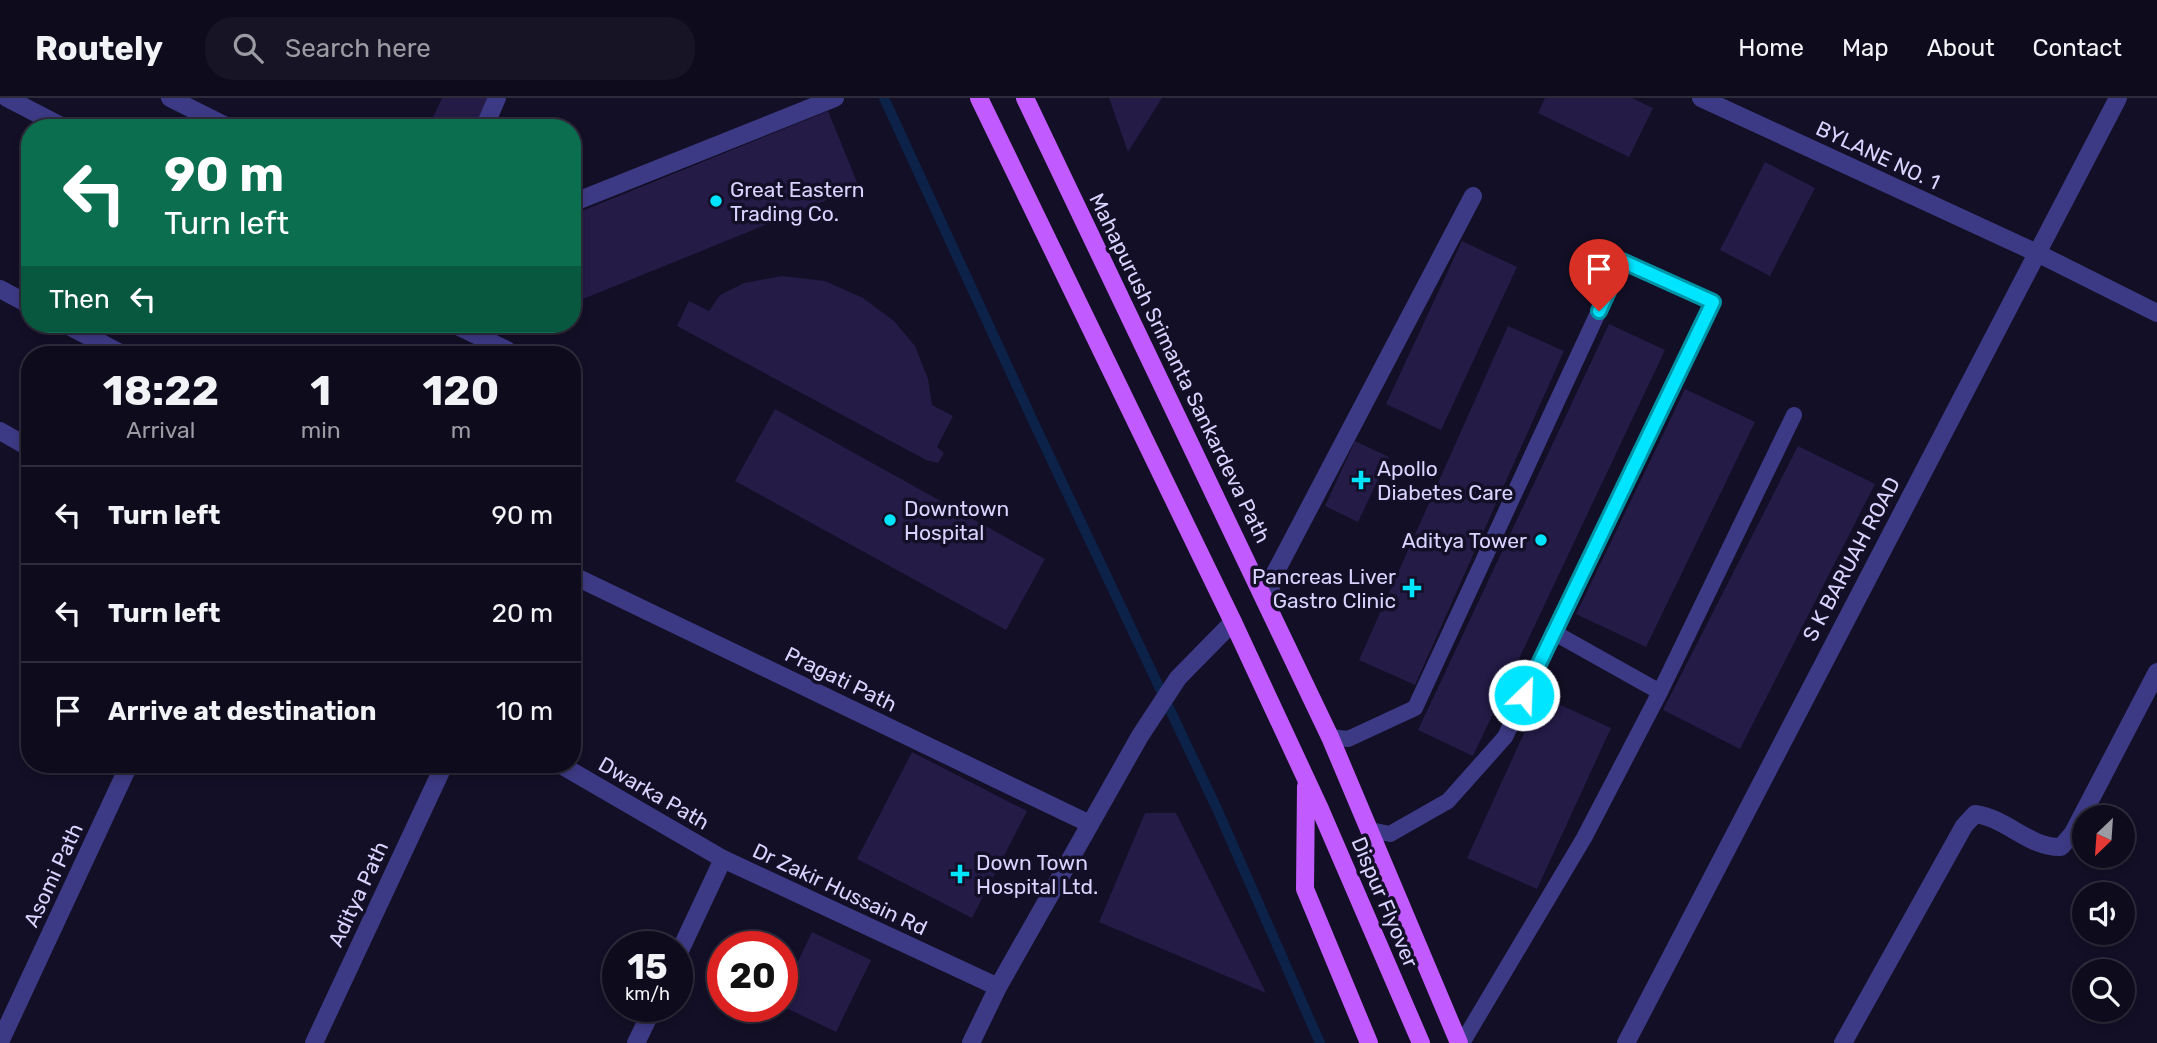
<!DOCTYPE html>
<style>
:root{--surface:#0e0b1c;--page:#171425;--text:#f1f3f6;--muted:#9b9ba3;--line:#2e2b3b}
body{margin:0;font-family:Rubik,sans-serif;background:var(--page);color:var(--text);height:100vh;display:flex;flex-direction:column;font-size:26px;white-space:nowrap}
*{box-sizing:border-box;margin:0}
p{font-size:23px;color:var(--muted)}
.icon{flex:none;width:38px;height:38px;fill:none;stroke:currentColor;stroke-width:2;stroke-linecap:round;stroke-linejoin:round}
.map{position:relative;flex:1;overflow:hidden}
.details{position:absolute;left:21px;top:248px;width:560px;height:427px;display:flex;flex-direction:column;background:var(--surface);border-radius:28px;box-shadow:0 4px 10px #0003,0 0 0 2px var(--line)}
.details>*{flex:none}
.top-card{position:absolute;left:21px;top:21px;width:560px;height:214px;border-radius:28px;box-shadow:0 4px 10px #0003,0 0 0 2px var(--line);background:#0b6e4f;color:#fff;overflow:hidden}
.needle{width:46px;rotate:205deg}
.fabs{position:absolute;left:2072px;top:707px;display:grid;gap:14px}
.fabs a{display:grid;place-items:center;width:63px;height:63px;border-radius:50%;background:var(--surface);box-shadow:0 4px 10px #0003,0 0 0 2px var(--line);font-size:35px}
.speed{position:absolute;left:602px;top:833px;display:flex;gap:14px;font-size:35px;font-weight:700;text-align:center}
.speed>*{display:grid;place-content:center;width:91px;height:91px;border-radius:50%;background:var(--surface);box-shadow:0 4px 10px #0003,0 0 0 2px var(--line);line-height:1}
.speed small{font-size:18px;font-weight:400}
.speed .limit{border:10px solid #d22;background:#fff;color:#111}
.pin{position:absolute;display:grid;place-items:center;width:60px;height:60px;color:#fff;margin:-72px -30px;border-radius:50% 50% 50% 0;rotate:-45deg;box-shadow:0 0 7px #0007}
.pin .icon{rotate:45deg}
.me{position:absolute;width:77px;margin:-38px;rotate:24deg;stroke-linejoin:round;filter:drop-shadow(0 0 5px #0008)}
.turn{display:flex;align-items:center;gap:24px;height:147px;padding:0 28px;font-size:32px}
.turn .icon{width:91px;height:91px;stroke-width:2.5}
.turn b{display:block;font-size:49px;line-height:60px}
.then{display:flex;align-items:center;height:66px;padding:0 28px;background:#0003;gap:14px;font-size:26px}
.eta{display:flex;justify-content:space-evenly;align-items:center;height:119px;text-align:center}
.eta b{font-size:42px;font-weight:700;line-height:49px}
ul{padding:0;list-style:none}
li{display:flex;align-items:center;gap:21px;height:98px;padding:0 28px;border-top:2px solid var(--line)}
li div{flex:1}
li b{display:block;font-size:26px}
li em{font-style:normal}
header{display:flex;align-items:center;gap:42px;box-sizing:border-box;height:98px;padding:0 35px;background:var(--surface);border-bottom:2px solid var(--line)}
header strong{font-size:33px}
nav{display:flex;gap:38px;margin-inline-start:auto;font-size:24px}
.search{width:490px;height:63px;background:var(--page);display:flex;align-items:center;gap:18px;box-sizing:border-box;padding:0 24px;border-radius:28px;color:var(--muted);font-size:26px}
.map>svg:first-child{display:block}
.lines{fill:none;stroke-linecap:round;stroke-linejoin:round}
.stream{stroke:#0c2248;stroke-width:10}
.building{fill:#241b47}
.service{stroke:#3d3a85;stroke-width:16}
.minor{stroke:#3d3a85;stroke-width:18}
.primary{stroke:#c25bff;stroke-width:18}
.route-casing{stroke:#0095a6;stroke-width:18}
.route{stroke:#00e5ff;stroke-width:12}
.poi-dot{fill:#00e5ff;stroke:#130f26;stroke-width:2.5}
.labels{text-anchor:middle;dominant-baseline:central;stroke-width:7;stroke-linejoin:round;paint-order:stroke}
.street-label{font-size:21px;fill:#d9d4ff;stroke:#130f26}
.poi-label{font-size:21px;fill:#d9d4ff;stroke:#130f26;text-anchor:start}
</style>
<header>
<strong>Routely</strong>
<div class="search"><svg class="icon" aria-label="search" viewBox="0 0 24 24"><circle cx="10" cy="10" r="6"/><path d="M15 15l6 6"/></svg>Search here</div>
<nav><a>Home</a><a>Map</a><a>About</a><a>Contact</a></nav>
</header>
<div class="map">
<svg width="2157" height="945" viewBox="0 0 2157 945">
<rect width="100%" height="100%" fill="#130f26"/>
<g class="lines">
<!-- stream -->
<path class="stream" d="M884,0L1033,323L1218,713L1320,945"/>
</g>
<!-- building -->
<path class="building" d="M442,0H495L481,30H428Z
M1109,0H1162L1128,54Z
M1545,0H1632L1653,10L1629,59L1538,15Z
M828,13L859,89L578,203L572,189V117Z
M1765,64L1815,90L1770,178L1720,152Z
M1462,143L1517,169L1441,332L1386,306Z
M782,178L825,183L863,200L894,223L915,248L928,281L932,307L953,318L937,349L944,355L938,365L926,362L677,228L689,203L709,213L720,197L744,185Z
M1609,226L1665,252L1473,658L1418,632Z
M1508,228L1564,253L1415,587L1359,562Z
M1685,291L1755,324L1646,549L1576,516Z
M775,311L1045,461L1006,532L735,383Z
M1355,343L1389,359L1358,424L1325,408Z
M1798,348L1875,386L1740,651L1663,612Z
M1541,598L1611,630L1537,791L1467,760Z
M912,654L1027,713L972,820L857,761Z
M1145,715H1176L1266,895L1099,824Z
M812,834L871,862L836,934L782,908V897Z"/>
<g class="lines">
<!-- service -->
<path class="service" d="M1553,534L1660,594
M1330,639L1348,641L1415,610L1622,163L1713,204L1505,639L1448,703L1390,736L1370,732
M1462,945L1584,740L1660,594L1794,317"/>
<!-- minor -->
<path class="minor" d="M7,0L65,30
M170,0L230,30
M1701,0L2037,155L2157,215
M484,30L497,0
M572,105L835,0
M0,191L30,207
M65,226L124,257
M453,226L507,252
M0,333L30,350
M572,477L1090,726
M1267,504L1275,475L1473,98
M561,667L723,761
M677,859L723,761L998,889
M0,944L129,667
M314,945L444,667
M636,945L654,908
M971,945L998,889L1140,638L1178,580L1233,524
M1626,945L2118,0
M1843,945L1964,728L1975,716C2007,720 2029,750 2061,749L2073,735L2157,574"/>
<!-- primary -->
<path class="primary" d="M979,0L1233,524L1320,711L1421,945
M1025,0L1330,639L1459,945
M1306,688L1305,791L1369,945"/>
</g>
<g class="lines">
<defs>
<path id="route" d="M1524,597L1713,204L1622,163L1599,213"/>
</defs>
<!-- route casing -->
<use href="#route" class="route-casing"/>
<!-- route -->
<use href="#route" class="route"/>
</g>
<!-- markers -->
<g class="poi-dot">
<circle cx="716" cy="103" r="7"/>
<path d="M1357.5 371.5h7v7h7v7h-7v7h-7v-7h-7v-7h7z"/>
<circle cx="890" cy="422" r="7"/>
<circle cx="1541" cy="442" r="7"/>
<path d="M1408.5 479.5h7v7h7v7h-7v7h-7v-7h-7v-7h7z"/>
<path d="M956.5 765.5h7v7h7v7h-7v7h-7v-7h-7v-7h7z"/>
</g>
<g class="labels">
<!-- street labels -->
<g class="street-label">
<text transform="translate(1878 57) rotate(25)">BYLANE NO. 1</text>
<text transform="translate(1180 270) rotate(64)">Mahapurush Srimanta Sankardeva Path</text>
<text transform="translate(1851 461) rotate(-62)">S K BARUAH ROAD</text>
<text transform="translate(841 581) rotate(26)">Pragati Path</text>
<text transform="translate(654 695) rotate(30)">Dwarka Path</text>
<text transform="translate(53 777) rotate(-65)">Asomi Path</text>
<text transform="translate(840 791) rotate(25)">Dr Zakir Hussain Rd</text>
<text transform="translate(358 796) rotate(-65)">Aditya Path</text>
<text transform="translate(1385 804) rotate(67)">Dispur Flyover</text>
</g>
<!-- poi labels -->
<g class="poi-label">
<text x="730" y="91">Great Eastern<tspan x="730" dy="24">Trading Co.</tspan></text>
<text x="1377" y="370">Apollo<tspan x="1377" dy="24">Diabetes Care</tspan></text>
<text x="904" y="410">Downtown<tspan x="904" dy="24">Hospital</tspan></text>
<text x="1527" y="442" text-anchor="end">Aditya Tower</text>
<text x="1396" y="478" text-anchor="end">Pancreas Liver<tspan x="1396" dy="24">Gastro Clinic</tspan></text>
<text x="976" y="764">Down Town<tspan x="976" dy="24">Hospital Ltd.</tspan></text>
</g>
</g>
</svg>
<div class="fabs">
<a><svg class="needle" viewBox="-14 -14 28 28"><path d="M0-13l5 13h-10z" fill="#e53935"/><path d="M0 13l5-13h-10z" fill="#9b9ba3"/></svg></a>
<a><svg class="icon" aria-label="sound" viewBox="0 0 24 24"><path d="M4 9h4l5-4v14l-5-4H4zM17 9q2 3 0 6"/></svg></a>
<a><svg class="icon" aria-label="search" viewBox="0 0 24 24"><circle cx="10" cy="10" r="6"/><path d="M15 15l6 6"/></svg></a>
</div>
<div class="speed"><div>15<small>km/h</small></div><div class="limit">20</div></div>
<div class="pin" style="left:1599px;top:213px;background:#d93025"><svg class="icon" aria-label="arrive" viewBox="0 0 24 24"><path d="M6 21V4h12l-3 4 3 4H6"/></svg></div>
<svg class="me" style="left:1524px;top:597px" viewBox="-20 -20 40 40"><circle r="17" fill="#00e5ff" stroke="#fff" stroke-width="3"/><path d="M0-11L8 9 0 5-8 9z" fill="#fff"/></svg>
<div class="top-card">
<div class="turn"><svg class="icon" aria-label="left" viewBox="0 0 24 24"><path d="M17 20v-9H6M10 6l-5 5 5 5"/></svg><div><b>90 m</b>Turn left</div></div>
<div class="then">Then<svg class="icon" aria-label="left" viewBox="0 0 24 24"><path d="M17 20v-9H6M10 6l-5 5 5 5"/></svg></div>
</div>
<section class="details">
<div class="eta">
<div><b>18:22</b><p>Arrival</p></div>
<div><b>1</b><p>min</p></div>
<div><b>120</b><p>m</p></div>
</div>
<ul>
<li><svg class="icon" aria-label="left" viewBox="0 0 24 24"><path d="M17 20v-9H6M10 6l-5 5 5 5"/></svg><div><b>Turn left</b></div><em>90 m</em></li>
<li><svg class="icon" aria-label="left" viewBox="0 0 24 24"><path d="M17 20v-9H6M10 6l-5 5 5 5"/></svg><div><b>Turn left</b></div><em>20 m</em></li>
<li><svg class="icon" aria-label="arrive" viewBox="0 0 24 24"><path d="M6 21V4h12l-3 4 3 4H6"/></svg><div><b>Arrive at destination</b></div><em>10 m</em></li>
</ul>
</section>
</div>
